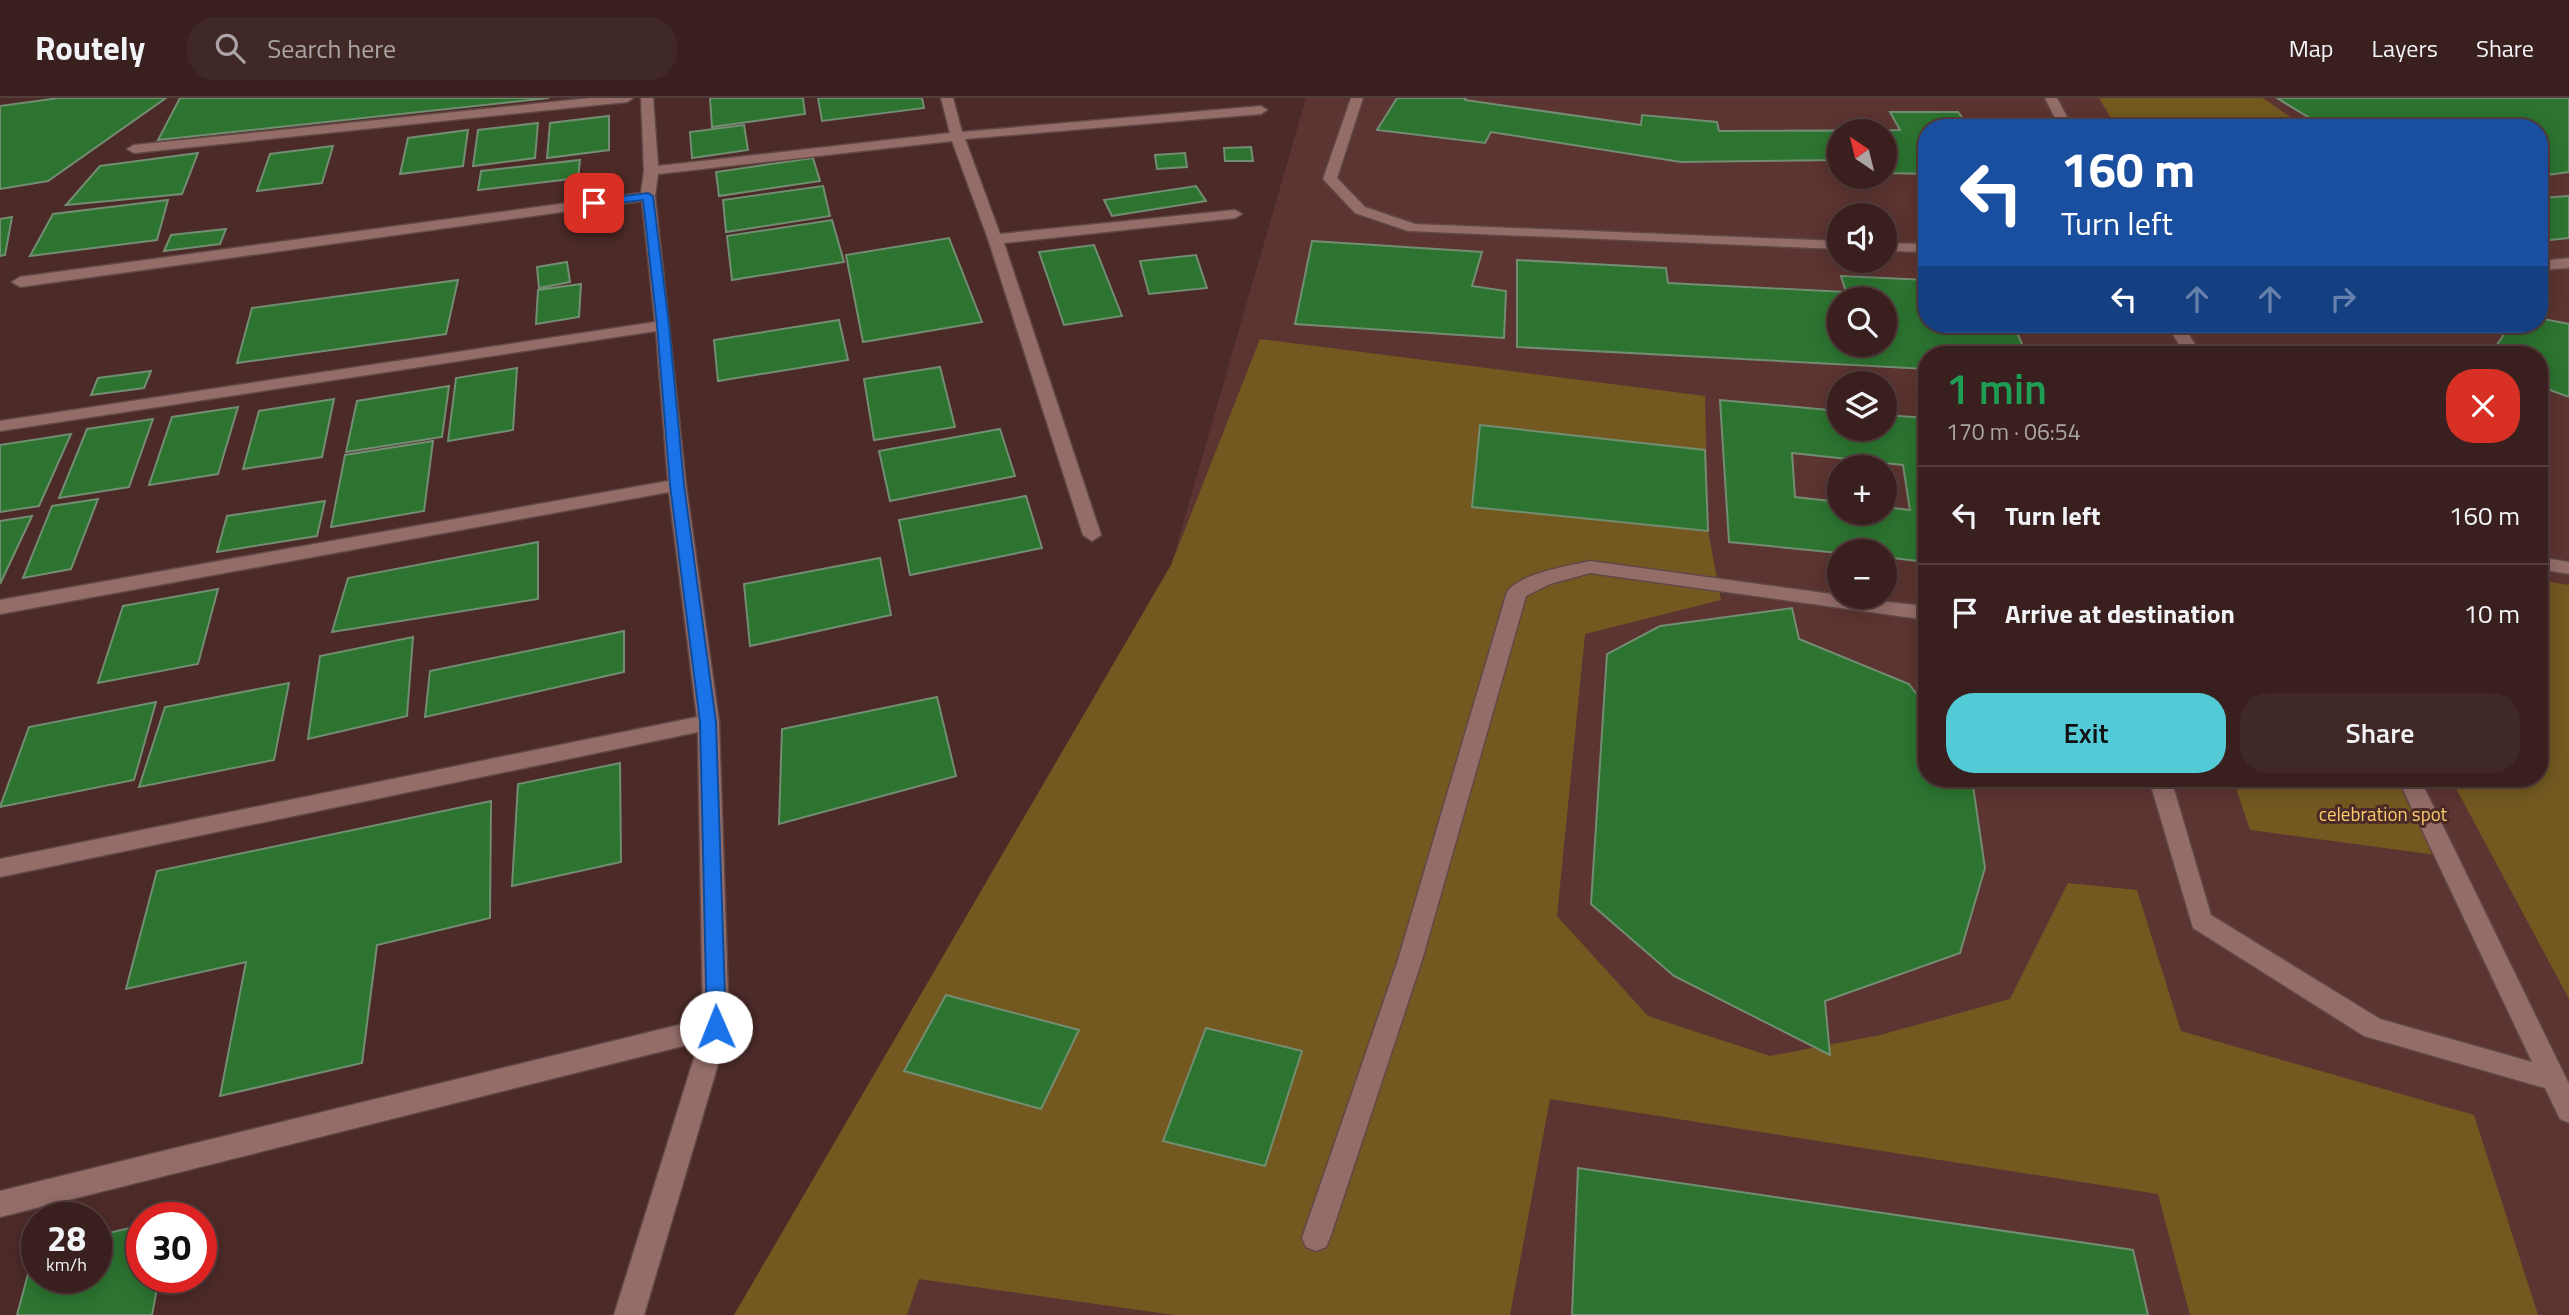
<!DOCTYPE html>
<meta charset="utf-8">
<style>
:root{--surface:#39201e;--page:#402827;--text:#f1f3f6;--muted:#aba3a4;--line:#533e3c;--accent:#52cbd7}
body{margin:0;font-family:"Titillium Web",sans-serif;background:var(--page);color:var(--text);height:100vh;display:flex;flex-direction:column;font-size:26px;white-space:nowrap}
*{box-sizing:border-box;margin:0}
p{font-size:23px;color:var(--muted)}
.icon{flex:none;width:38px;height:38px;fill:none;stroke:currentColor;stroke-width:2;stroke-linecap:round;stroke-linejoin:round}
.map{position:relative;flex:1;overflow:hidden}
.panel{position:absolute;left:1918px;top:248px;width:630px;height:441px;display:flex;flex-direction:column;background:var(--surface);border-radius:28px;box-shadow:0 4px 18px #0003,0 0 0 2px var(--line)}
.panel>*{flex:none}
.hud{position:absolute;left:1918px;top:21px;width:630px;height:214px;border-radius:28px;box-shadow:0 4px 18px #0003,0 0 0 2px var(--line);background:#1a4fa0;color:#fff;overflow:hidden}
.needle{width:46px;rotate:325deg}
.buttons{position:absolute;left:1827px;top:21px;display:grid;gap:14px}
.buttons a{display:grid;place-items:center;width:70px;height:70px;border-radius:50%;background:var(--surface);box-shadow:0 4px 18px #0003,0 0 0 2px var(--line);font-size:35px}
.speed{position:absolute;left:21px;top:1104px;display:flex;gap:14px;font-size:35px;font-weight:700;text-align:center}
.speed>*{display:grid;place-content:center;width:91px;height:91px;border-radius:50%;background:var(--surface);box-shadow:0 4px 18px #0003,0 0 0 2px var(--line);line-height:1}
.speed small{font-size:18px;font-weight:400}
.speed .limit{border:10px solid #d22;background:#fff;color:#111}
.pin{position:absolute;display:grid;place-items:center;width:60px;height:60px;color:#fff;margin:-30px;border-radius:14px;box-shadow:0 4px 10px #0006}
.me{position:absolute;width:77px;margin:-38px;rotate:359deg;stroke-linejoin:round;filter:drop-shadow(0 0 5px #0008)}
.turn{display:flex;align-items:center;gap:24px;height:147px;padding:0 28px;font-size:32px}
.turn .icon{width:91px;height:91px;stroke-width:2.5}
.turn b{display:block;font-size:49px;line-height:60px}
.lanes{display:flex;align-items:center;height:66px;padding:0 28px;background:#0003;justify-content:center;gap:35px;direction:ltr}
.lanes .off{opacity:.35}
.round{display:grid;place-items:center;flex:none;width:74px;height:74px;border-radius:28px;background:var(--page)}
.overview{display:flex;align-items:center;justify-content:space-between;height:119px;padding:0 28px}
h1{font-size:42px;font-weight:600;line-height:52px;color:#1e9e55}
.cta{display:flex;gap:14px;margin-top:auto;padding:14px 28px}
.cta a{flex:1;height:80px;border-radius:28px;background:var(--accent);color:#111;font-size:28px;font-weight:600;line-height:80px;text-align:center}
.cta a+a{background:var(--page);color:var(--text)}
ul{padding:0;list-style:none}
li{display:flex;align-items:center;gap:21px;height:98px;padding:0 28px;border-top:2px solid var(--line)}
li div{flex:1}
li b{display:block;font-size:26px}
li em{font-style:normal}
header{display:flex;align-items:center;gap:42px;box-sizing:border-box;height:98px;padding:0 35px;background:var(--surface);border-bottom:2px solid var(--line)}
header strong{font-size:33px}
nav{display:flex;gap:38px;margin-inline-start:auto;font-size:24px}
.search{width:490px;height:63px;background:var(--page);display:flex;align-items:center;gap:18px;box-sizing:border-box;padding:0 24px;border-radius:28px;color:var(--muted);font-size:26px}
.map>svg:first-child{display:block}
.built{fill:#5c3431;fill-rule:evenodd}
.green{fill:#735920}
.building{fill:#2c7430;stroke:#728d71;stroke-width:2;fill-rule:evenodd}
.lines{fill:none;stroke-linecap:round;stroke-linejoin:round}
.minor-casing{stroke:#614746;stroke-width:3}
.minor{fill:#946d69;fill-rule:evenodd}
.route{fill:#1a73e8;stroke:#114b97;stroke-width:2}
.labels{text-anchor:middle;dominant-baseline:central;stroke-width:6;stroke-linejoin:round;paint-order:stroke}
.park-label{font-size:19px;fill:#f9cc6e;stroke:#4c2a28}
</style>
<header>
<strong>Routely</strong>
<div class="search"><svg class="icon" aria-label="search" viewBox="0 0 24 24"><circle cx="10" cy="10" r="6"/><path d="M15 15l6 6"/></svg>Search here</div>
<nav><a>Map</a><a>Layers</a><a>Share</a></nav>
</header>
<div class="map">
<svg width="2569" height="1217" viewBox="0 0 2569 1217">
<rect width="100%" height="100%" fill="#4c2a28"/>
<!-- built -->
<path class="built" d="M1306,0H2569V1217H734L1171,467ZM1927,30H2539V226H1927ZM1839,33H1885V79H1839ZM1839,117H1885V163H1839ZM1839,201H1885V247H1839ZM1927,257H2539V681H1927ZM1839,285H1885V331H1839ZM1839,369H1885V415H1839ZM1839,453H1885V499H1839Z"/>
<!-- green -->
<path class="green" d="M2099,0H2263L2306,30H2117Z
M1260,241L1705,298L1708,433L1721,502L1585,536L1557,818L1648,918L1770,958L1880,937L2010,901L2068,785L2137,792L2181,933L2474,1017L2538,1217H2190L2158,1096L1550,1001L1510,1217H1174L919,1181L907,1217H734L1171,467Z
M2539,482L2569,487V901L2451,681H2539Z
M2233,681H2402L2459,760L2250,732Z"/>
<!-- building -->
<path class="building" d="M59,0H166L48,83L0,91V8Z
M180,0H549L158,42Z
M710,0H803L805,16L712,29Z
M818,0H922L924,10L822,23Z
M1397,0H1466L1465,2L1641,27L1642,17L1717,24L1719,33L1900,32L1890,14H1958L1970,30H1927V76L1885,75V33H1839V62L1681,64L1491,34L1485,45L1377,32Z
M2277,0H2569V74L2539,78V30H2326Z
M609,18V52L547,60L550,25Z
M538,25L535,60L473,68L478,32Z
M744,27L748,52L692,60L690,34Z
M468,32L463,68L400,76L408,40Z
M333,48L322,85L257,93L270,56Z
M1251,49L1253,63H1225L1224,50Z
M198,55L182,96L66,107L100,68Z
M1185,55L1187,69L1157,71L1155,57Z
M813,60L820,83L719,98L716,74Z
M580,62L578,80L478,92L481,73Z
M823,88L830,118L726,134L723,102Z
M1196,88L1206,103L1112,118L1104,102Z
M2569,98V140L2539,143V100Z
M168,102L157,142L30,158L53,116Z
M12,119L5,157L0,158V121Z
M832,122L844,164L732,182L727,138Z
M226,131L220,146L164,153L171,137Z
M949,140L982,224L863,244L846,157Z
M1312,143L1482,154L1472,188L1506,193L1504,240L1295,226Z
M1094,147L1122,218L1064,227L1039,154Z
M1196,157L1207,190L1149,196L1140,163Z
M1517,162L1666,170L1668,185L1846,194L1841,178L1927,182V226H2013L2027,257H1927V271L1517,249ZM1839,201H1885V247H1839Z
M567,164L570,184L539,190L537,169Z
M458,182L446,236L237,265L252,210Z
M581,186L579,219L536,226L538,192Z
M2539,220L2569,226V299L2539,288V257H2490L2511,226H2539Z
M839,222L848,262L718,283L714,242Z
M940,269L955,329L874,342L864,281Z
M517,270L513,332L448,343L456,280Z
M151,273L144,290L91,297L98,280Z
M449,288L442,339L346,354L357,303Z
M334,301L322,359L243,371L259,313Z
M1720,302L1839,313V331H1885V317L1927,320V464L1885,459V453L1839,455L1729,444ZM1792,355L1903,367L1910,412L1885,409V415H1839V404L1795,399Z
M238,309L218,376L149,387L172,319Z
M153,321L129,389L59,400L87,331Z
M1480,327L1705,352L1708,433L1472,409Z
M1000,331L1015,378L890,403L879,353Z
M71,336L39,408L0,414V347Z
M433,343L424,413L331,429L345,357Z
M1026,398L1042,450L910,477L899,422Z
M98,401L71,471L23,480L52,408Z
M325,403L317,438L217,454L227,418Z
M32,418L0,486V423Z
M538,444V501L332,534L348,480Z
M880,460L891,517L750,548L744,486Z
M218,491L198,566L98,585L123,508Z
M1792,510L1799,541L1909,586L1927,610V681H1972L1985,770L1960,855L1825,903L1830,957L1674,878L1591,806L1607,556L1660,528Z
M624,533V574L425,619L430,573Z
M413,539L407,618L308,641L320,558Z
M289,585L274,662L139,689L165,609Z
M937,599L956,678L779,726L782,631Z
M156,604L134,682L0,709L29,629Z
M620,665L621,764L512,788L518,686Z
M491,703L490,820L377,847L362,965L220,998L246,864L126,891L157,773Z
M946,897L1079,932L1041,1011L904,973Z
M1206,930L1302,953L1265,1068L1163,1043Z
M1578,1070L2133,1152L2148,1217H1572Z
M142,1127V1180H159L152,1217H17L34,1154H37V1180H96V1138Z"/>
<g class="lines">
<defs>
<path id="minor" d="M590,0H633L627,4L134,55L127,51L134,47Z
M641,0H653L658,68L950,35L941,0H953L962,34L1261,8L1267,12L1261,16L965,41L1000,136L1235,112L1242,116L1235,120L1004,145L1101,437L1092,443L1083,437L988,141L952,43L658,76L655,98L686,387L719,624L729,929L644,1217H614L699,944L0,1119V1093L703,921L698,634L0,779V761L697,619L669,394L0,516V502L668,383L656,233L0,333V323L655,224L642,103L20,189L12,184L20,179L641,95L644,73Z
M1351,0H1363L1337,80L1365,109L1415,126L1839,143V151L1408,133L1355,115L1323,81Z
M2045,0H2057L2073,30H2060Z
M1885,145L1927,146V154L1885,153Z
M2569,160V170L2539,172V163Z
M2166,226H2182L2202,257H2186Z
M2539,459L2569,464V476L2539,471Z
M1590,463L1839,497V499L1927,508V522L1590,475L1550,486L1526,498L1422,862L1330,1140L1326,1149L1316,1153L1306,1149L1302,1140L1398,862L1507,494C1520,475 1569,468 1590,463Z
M2149,681H2171L2211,817L2380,921L2532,964L2398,681H2420L2569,986V1025L2560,1021L2545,990L2364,938L2193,830Z"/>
</defs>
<!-- minor casing -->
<use href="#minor" class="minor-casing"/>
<!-- minor -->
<use href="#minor" class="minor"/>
</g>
<!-- route -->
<path class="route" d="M648,95L653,98L669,227L684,387L716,624L726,929L723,935L716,937L710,935L707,929L700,624L670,387L657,227L643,102L594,108L588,105L594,102Z"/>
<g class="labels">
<!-- park labels -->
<g class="park-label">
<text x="2383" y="715">celebration spot</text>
</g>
</g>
</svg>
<div class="buttons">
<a><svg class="needle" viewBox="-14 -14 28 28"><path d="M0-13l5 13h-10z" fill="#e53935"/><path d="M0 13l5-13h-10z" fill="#aba3a4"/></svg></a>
<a><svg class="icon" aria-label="sound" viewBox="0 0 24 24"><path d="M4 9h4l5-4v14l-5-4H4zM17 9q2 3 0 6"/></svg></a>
<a><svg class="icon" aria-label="search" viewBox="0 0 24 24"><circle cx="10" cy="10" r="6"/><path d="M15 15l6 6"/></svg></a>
<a><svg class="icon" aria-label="layers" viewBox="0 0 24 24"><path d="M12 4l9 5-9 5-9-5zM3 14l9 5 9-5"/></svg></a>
<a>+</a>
<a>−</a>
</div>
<div class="speed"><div>28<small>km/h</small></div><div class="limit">30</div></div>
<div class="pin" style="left:594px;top:105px;background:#d93025"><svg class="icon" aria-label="arrive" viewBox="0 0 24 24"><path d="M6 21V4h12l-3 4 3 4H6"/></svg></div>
<svg class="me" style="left:716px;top:929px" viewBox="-20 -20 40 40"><circle r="19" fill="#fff"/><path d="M0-13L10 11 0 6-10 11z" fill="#1a73e8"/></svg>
<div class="hud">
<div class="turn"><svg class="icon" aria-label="left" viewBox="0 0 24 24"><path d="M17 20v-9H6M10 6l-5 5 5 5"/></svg><div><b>160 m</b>Turn left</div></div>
<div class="lanes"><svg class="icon" aria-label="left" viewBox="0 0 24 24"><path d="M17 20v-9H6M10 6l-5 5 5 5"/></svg><svg class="icon off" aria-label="ahead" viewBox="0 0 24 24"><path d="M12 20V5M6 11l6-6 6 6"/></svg><svg class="icon off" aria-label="ahead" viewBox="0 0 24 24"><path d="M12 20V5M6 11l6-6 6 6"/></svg><svg class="icon off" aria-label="right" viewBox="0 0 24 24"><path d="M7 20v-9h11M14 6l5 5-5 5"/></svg></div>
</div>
<section class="panel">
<div class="overview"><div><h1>1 min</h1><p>170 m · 06:54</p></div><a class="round" style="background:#d93025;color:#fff"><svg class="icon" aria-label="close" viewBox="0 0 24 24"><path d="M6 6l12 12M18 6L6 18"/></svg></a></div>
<ul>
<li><svg class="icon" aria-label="left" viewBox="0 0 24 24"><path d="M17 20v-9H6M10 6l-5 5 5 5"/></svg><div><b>Turn left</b></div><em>160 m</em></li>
<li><svg class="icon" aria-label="arrive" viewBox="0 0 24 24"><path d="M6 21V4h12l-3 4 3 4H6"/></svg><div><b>Arrive at destination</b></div><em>10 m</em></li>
</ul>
<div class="cta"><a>Exit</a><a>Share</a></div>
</section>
</div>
